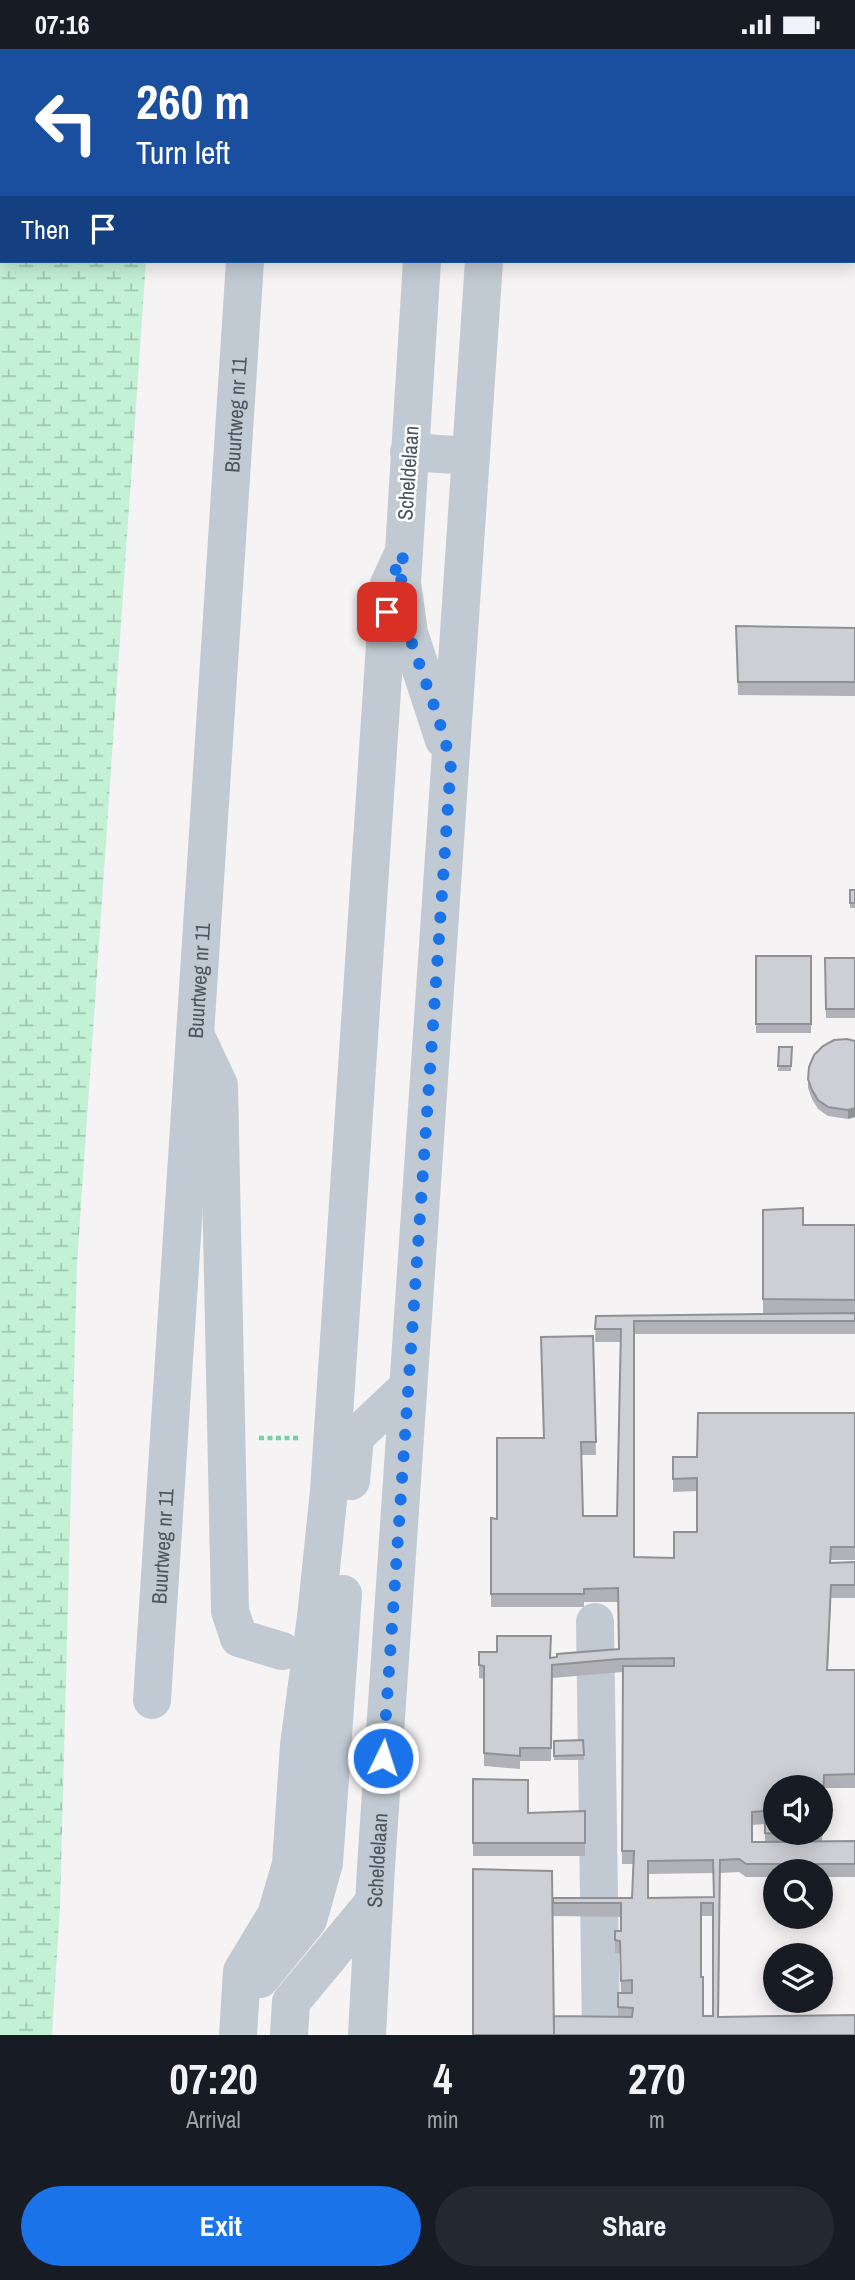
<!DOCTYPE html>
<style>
:root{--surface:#171b24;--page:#242831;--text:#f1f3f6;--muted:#9ea1a6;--accent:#1a73e8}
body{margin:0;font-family:"Archivo Narrow",sans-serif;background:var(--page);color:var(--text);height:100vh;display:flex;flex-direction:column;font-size:26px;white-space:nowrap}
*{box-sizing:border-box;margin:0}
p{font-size:23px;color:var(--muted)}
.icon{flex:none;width:38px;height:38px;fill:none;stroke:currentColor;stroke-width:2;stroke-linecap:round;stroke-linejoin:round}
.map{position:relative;height:1986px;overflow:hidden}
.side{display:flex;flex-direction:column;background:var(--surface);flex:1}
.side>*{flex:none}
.hud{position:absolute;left:0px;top:0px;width:856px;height:214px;box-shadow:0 4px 18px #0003;background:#1a4fa0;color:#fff;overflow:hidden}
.controls{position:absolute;left:763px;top:1726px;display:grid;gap:14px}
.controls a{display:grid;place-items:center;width:70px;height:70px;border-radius:50%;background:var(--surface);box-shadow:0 4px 18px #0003;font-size:35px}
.pin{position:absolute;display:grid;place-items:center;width:60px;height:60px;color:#fff;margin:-30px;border-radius:14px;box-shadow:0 4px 10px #0006}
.me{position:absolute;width:77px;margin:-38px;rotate:4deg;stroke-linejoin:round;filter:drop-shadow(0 0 5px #0008)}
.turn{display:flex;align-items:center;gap:24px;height:147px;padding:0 21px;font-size:32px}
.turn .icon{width:91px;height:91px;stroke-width:2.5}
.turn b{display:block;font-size:49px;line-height:60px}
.then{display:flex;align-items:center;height:66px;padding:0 21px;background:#0003;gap:14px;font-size:26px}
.eta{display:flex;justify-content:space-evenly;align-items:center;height:119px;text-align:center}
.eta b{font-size:42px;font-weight:700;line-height:49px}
.action{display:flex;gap:14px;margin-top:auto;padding:14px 21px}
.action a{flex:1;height:80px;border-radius:42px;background:var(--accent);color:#fff;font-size:28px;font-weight:700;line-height:80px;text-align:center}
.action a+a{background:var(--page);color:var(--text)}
.status{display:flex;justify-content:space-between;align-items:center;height:49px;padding:0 35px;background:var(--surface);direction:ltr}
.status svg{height:19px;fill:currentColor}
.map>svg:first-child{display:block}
.wetland{fill:url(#wetland-marsh)}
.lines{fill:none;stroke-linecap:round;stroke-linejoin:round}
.path{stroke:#7ad0a6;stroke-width:4.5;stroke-dasharray:5 3.5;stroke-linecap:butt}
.minor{stroke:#c1cad2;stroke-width:38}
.wall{fill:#b0b2b7;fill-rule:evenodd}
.shaded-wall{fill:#909195}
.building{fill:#cdcfd5;stroke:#909195;stroke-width:2;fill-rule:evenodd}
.route{stroke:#1a73e8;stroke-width:12;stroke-dasharray:0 21.6}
.labels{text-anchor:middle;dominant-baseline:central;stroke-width:5;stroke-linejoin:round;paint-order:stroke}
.street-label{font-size:21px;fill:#4a5661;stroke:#fff}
</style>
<div class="status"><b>07:16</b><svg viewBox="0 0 49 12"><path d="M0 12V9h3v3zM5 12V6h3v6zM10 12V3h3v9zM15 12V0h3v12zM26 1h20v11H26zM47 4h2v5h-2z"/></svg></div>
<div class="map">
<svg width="855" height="1986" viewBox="0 0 855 1986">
<defs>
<pattern id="wetland-marsh" width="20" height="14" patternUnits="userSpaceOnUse" patternTransform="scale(1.75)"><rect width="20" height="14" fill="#c3f1d5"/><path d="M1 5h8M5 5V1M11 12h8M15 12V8" fill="none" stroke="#a0c6b0"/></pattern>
</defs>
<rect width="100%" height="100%" fill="#f5f3f3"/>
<!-- wetland -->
<path class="wetland" d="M0,0H161L2,2V212H146L77,1214L60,1856L52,1986H0Z"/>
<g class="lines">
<!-- path -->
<path class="path" d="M259,1389H299"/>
<!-- minor -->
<g class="minor">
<path d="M258,2L259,0"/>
<path d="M436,2V0"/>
<path d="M498,2V0"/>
<path d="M422,212L402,534L409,584L444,691"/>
<path d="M409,403L471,407"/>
<path d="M195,985L219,1036L230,1562L239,1589L282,1602"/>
<path d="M351,1432L355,1388L408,1338"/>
<path d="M595,1573L601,1986"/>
<path id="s1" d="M152,1651L245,212"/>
<path d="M260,1930L308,1871L324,1814L343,1545"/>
<path d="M238,1986L242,1922L276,1866L291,1815L299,1696L316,1568L329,1442L389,535L403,505"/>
<path d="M289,1986L291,1953L374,1853"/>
<path id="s2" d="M367,1986L376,1818L484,212"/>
</g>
</g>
<!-- wall -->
<path class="wall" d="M736,577L855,579V647L738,646Z
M850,841H855V859H850Z
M756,907H811V984H756Z
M825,909H855V969H826Z
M855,992V1068L848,1070L828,1067L818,1060L812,1050L808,1039V1030Z
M779,998H792L791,1022H778Z
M763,1161L803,1176H855V1264H763Z
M855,1264V1285H634V1508L674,1509L697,1483V1442L673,1443V1430L697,1408L855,1364V1511H831V1514L855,1513V1549H831L828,1621H855V1739H824L822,1792H855V1828H821V1822H775V1828H746L739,1823L720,1824L719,1968L855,1986L618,1968V1944H621L620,1905L615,1904V1891L621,1882V1868L553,1867V1850L632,1849L633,1815H622L623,1623L552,1629L551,1712H520V1720L484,1717V1630L479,1629V1603L551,1609L619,1600L618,1553H584V1558H491V1545L497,1470L543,1389L593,1287L596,1406H581L583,1467H617L621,1293H595L596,1267ZM765,1775V1793H752V1776ZM713,1824L714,1848L648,1849V1825ZM701,1867H713V1967H703L701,1928Z
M583,1691L584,1711H554V1692Z
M473,1730L528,1764L585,1762V1807H473Z"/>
<!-- shaded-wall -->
<path class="shaded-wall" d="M855,1059V1068L848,1070V1061Z"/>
<!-- building -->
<path class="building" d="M736,577L855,579V633H738Z
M850,841H855V854H850Z
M756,907H811V975H756Z
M825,909H855V960H826Z
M847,990L855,992V1059L848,1061L828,1058L818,1051L812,1041L808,1030L809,1018L814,1006L823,997L834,991Z
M779,998H792L791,1017H778Z
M803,1159V1176H855V1251L763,1250V1161Z
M855,1264V1272H634V1508L674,1509V1483H697V1429L673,1430V1408H697L698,1364H855V1498H831L830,1514L855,1513V1536H831L827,1621H855V1725L824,1726L822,1786L765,1784V1762L752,1763V1793L855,1792V1815H746L739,1810L720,1811L718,1968L855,1966V1986H554V1967L632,1968L633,1959L618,1958V1944H632V1931L621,1932L620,1892L615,1891V1882H621V1854H553V1849H632L634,1802H622L623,1617H674V1609L619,1610L552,1616L551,1699H520V1707L484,1704V1617L479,1616V1603H497V1587H551L550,1609L557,1608V1605L619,1600L618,1539L584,1540V1545H491V1469L497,1470V1389H544L541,1288L593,1287L596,1393H581L583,1467H617L621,1280H595L596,1267ZM775,1738H821V1783H775ZM713,1811L714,1848L648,1849V1812ZM701,1854H713V1967H703V1928H701Z
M583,1691L584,1706L554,1707V1692Z
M473,1730L528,1731V1764L585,1762V1794H473Z
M473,1820L552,1822L554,1986H473Z"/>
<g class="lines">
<!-- route -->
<path class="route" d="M383,1709L451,713L438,668L408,583L401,534L403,505L389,535L387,563"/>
</g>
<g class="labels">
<!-- street labels -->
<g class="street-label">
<text stroke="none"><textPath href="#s1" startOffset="1288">Buurtweg nr 11</textPath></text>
<text transform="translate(408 424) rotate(-86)">Scheldelaan</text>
<text stroke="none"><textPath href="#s1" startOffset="721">Buurtweg nr 11</textPath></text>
<text stroke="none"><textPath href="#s1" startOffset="154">Buurtweg nr 11</textPath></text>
<text stroke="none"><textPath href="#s2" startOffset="175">Scheldelaan</textPath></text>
</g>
</g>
</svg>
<div class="controls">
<a><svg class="icon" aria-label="sound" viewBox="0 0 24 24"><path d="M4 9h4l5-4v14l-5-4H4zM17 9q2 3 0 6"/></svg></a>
<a><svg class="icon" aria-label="search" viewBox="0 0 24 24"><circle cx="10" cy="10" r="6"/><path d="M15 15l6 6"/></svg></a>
<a><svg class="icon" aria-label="layers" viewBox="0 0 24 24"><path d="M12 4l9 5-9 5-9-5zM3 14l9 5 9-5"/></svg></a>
</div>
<div class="pin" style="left:387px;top:563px;background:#d93025"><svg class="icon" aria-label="arrive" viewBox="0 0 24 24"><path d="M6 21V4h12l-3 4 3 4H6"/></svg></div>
<svg class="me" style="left:383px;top:1709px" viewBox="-20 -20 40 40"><circle r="17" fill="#1a73e8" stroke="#fff" stroke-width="3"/><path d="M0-11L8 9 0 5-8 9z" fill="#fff"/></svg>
<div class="hud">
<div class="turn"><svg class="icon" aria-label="left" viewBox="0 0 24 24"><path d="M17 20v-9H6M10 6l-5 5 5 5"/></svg><div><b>260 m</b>Turn left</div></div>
<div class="then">Then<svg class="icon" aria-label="arrive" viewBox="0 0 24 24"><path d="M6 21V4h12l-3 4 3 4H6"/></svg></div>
</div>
</div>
<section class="side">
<div class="eta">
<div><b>07:20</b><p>Arrival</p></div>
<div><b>4</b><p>min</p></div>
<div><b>270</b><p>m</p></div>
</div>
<div class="action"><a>Exit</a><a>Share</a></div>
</section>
